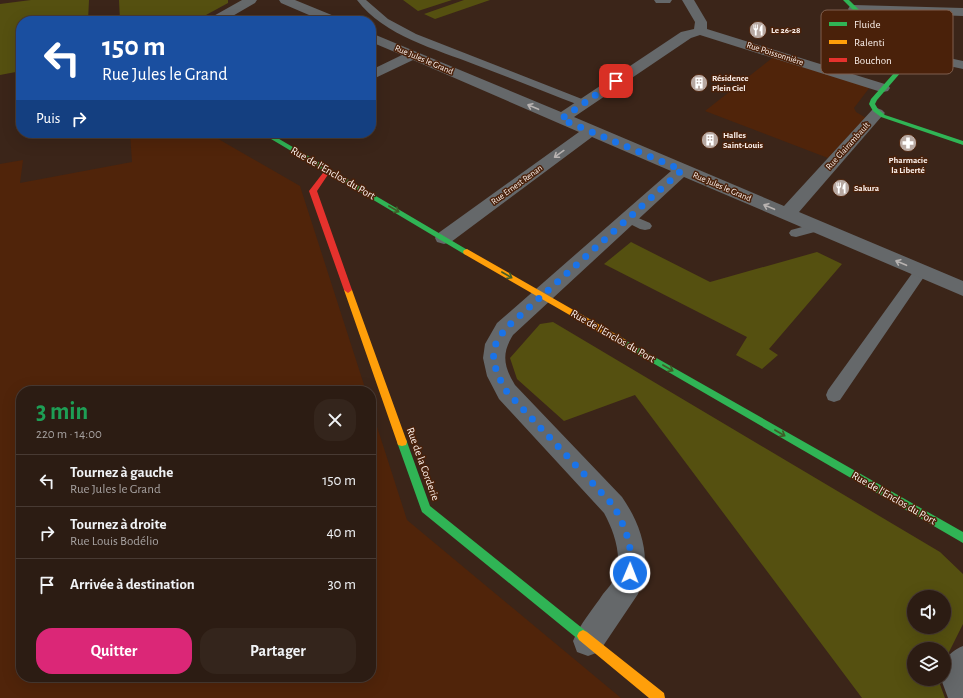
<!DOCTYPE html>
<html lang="fr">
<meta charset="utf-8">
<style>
:root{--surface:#2c1c13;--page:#34251c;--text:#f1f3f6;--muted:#a6a1a0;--line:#483a33;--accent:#db2777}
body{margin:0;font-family:"Alegreya Sans",sans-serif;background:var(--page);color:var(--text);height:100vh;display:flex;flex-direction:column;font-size:15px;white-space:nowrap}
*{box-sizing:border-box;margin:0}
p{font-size:13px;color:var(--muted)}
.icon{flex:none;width:22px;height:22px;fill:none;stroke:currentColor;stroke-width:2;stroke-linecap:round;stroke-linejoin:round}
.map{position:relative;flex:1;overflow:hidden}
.details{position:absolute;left:16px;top:386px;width:360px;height:296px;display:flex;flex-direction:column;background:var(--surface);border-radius:16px;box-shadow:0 4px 16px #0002,0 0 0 1px var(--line)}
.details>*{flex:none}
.hud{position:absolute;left:16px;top:16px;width:360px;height:122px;border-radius:16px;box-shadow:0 4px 16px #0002,0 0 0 1px var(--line);background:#1a4fa0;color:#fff;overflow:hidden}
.buttons{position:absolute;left:907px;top:590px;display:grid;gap:8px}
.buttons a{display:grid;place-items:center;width:44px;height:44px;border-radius:50%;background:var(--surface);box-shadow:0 4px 16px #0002,0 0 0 1px var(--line);font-size:20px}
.pin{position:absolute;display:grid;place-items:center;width:34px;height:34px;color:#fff;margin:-17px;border-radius:8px;box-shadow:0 2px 6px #0006}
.me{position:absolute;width:44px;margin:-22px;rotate:1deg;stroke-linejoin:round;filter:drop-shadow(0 0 3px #0008)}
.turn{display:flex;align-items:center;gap:14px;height:84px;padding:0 20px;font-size:18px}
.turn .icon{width:52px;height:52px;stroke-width:2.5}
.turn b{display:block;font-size:28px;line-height:34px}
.then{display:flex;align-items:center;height:38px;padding:0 20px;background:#0003;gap:8px;font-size:15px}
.round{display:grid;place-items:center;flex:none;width:42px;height:42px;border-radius:16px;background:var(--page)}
.overview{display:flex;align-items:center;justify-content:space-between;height:68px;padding:0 20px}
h1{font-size:24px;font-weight:700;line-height:30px;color:#1e9e55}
.button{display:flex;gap:8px;margin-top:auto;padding:8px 20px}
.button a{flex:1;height:46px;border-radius:16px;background:var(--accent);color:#fff;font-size:16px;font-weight:700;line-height:46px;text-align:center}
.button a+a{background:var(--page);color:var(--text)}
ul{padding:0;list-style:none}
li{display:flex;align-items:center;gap:12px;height:52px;padding:0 20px;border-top:1px solid var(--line)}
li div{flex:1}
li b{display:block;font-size:15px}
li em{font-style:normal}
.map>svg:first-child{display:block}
.built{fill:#50240a}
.green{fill:#555010;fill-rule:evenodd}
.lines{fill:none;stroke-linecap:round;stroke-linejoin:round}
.lane{fill:#65686a;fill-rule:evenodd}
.street{fill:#65686a;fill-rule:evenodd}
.fast{fill:#30b455;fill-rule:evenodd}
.slow{fill:#ff9f0a;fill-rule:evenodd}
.jam{fill:#e5322d;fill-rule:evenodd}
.oneway{stroke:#b8b3b1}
.oneway2{stroke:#405c28}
.route{stroke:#1a73e8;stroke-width:7;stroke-dasharray:0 12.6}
.labels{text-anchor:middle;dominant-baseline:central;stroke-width:3;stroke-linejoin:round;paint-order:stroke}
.far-poi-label{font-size:9px;font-weight:bold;fill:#fbf0eb;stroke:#4a210a;text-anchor:start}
.far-street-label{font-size:9px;fill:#fbf0eb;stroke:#4a210a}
.street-label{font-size:11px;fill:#fbf0eb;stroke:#4a210a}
.key{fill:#4a210a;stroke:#7f5f4e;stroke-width:1}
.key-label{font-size:11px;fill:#fbf0eb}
</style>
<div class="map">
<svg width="963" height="698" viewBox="0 0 963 698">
<rect width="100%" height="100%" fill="#3b2519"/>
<!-- built -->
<path class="built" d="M776,55L870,87L854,108L856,112L866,118L828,158L705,111Z
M130,133H208L300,186L366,391H21V677H371V408L407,520L621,698H0V164L23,160L20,183L132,162Z"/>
<!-- green -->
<path class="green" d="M31,0H89L88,21H21V71L0,75V4Z
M119,0H228V3L195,21H120Z
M403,0H452L418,11Z
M464,0H490L435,19L424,14Z
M631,242L710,282L817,252L842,264L769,349L778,355L762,369L736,355L747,337L604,264Z
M553,322L940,552L963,574V624L944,662V649H914V679H938L945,698H862L635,395L564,421L517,379L510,358L540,324ZM914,597H944V627H914Z"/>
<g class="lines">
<!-- lane -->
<path class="lane" d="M357,0H366L388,19L416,34L587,101L589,103L587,105H579C545,92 511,78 476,65C436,49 384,36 357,0Z
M629,214L650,223L652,226L650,229L645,230L640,229L624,221L622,218L624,215Z
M817,223L822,224L824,227L822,230L796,237L791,236L789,233L791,230Z
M921,266L926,268L928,271L840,400L834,402L828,400L826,395L828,390L916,268Z"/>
<!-- street -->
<path class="street" d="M242,0H257L255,3L224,21H209L210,18Z
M279,0H295L339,18L340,21H323L281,3Z
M654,0H672L670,3H656Z
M682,0H694L707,22V29L888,85L890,88L888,91L883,92L878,91L700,35L691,38L574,117L784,206L872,110L877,108L882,110L885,113L882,116L799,212L963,281V296L684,177L513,335C501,354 504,367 515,385L622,497C642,526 653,560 638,594L599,652L588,656L577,652L573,641C580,624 593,609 603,594C607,589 612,584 614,579C624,559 614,531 604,513L499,399L487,376L483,358L485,344L497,323L671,171L592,137L451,242L444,244L437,242L435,238L437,234L579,132L413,60L371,80V70L402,55L371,42V33L561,112L681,32L694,29L695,22Z
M854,5L963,8V16L850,12L848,9L850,6Z
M902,51L935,55L963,61V69L935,63L897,58L895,55L897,52Z
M963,646V698H948L941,679H944C944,662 946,653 963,646Z"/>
<!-- fast -->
<path class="fast" d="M843,0H849L904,54L908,64L877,100L875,104L878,109L885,115L963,141V145L881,117L873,111L869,104L871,99L902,64L899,56Z
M261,133H269L471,252L467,255L464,254Z
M623,339L963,532V543L620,344L619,342L620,340Z
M402,438L406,439L407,442L430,506L587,632L589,636L587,640L583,642L579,640L422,512L397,442L398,439Z"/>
<!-- slow -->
<path class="slow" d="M467,249L626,340L627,342L626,344H620L464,254L463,252L464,250Z
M348,287L352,290L407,442L406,445L402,446L398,445L397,442L344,290Z
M583,630L587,632L664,693L665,698H649L579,640L577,636L579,632Z"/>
<!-- jam -->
<path class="jam" d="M328,168L331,170L317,191L352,290L348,293L344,290L309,191L326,169Z"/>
</g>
<!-- one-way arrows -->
<defs><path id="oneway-shaft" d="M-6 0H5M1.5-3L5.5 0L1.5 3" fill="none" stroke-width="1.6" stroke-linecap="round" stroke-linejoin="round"/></defs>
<g class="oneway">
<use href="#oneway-shaft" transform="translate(533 107) rotate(-157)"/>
<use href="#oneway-shaft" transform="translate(559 154) rotate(144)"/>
<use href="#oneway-shaft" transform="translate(769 207) rotate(-157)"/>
<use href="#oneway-shaft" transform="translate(901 263) rotate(-157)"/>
</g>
<g class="oneway2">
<use href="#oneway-shaft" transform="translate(394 209) rotate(30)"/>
<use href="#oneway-shaft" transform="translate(507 275) rotate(30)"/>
<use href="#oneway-shaft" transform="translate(668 368) rotate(30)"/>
<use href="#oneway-shaft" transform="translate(780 433) rotate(30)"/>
</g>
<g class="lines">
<!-- route -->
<path class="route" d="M616,81L561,119L682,170L505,329C502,334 497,340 495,346C490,362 499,378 507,392L613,505C625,526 634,548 630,573"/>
</g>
<!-- icons -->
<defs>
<symbol id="restaurant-disc" viewBox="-11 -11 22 22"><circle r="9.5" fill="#b8a9a2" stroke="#4a210a"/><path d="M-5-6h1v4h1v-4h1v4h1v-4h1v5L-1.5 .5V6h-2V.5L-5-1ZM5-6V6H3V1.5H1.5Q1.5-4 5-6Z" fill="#fff"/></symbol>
<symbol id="building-disc" viewBox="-11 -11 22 22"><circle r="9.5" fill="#b8a9a2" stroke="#4a210a"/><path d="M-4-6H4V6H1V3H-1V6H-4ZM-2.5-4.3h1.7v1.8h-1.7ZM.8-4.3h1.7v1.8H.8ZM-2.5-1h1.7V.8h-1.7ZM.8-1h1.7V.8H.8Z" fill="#fff"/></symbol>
<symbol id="pharmacy-disc" viewBox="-11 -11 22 22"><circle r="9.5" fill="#b8a9a2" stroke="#4a210a"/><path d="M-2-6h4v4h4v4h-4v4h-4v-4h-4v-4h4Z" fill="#fff"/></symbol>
</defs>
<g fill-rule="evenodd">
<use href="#restaurant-disc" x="748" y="20" width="20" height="20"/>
<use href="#building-disc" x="689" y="73" width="20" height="20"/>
<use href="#building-disc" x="700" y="130" width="20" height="20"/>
<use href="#pharmacy-disc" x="898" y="133" width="20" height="20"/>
<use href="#restaurant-disc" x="831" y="178" width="20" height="20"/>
</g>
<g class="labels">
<!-- far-poi labels -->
<g class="far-poi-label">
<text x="771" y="30">Le 26-28</text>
<text x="712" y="78">Résidence<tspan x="712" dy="10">Plein Ciel</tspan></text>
<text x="723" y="135">Halles<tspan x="723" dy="10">Saint-Louis</tspan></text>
<text x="908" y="160" text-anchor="middle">Pharmacie<tspan x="908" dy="10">la Liberté</tspan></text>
<text x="854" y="188">Sakura</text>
</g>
<!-- far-street labels -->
<g class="far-street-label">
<text transform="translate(775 54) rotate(18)">Rue Poissonnière</text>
<text transform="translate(424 60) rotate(23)">Rue Jules le Grand</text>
<text transform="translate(848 146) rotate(-48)">Rue Clairambault</text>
<text transform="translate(517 185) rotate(-36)">Rue Ernest Renan</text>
<text transform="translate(722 187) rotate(23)">Rue Jules le Grand</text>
</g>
<!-- street labels -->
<g class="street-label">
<text transform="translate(333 173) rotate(30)">Rue de l'Enclos du Port</text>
<text transform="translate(613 336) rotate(30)">Rue de l'Enclos du Port</text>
<text transform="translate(423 464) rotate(70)">Rue de la Corderie</text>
<text transform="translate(894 498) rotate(30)">Rue de l'Enclos du Port</text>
</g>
</g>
<!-- legend -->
<rect x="821" y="10" width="132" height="64" rx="6" class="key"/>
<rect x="829" y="22" width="18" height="4" fill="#30b455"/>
<rect x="829" y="40" width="18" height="4" fill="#ff9f0a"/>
<rect x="829" y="58" width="18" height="4" fill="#e5322d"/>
<g class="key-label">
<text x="854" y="28">Fluide</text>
<text x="854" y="46">Ralenti</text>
<text x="854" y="64">Bouchon</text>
</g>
</svg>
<div class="buttons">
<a><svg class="icon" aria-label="sound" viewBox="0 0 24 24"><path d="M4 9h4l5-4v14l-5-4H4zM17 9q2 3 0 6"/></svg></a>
<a><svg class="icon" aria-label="layers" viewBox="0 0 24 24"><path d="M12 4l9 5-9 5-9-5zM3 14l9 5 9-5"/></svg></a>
</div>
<div class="pin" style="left:616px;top:81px;background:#d93025"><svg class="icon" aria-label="arrive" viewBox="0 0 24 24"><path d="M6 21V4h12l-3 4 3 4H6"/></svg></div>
<svg class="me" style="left:630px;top:573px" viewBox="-20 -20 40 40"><circle r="17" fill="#1a73e8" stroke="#fff" stroke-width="3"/><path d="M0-11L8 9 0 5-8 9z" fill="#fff"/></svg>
<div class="hud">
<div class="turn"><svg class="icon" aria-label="left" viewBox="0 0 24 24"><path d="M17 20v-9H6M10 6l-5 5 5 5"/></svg><div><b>150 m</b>Rue Jules le Grand</div></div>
<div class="then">Puis<svg class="icon" aria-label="right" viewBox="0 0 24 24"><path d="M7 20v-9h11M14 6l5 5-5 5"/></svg></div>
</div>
<section class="details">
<div class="overview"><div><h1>3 min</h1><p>220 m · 14:00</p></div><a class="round"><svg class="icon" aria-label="close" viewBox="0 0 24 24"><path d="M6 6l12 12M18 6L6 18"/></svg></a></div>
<ul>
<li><svg class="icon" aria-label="left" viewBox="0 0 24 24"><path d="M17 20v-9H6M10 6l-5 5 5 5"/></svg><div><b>Tournez à gauche</b><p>Rue Jules le Grand</p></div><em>150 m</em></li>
<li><svg class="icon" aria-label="right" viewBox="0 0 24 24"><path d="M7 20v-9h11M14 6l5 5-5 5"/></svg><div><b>Tournez à droite</b><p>Rue Louis Bodélio</p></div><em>40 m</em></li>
<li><svg class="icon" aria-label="arrive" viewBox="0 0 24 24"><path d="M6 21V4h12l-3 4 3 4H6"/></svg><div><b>Arrivée à destination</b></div><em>30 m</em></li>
</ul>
<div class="button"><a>Quitter</a><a>Partager</a></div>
</section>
</div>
